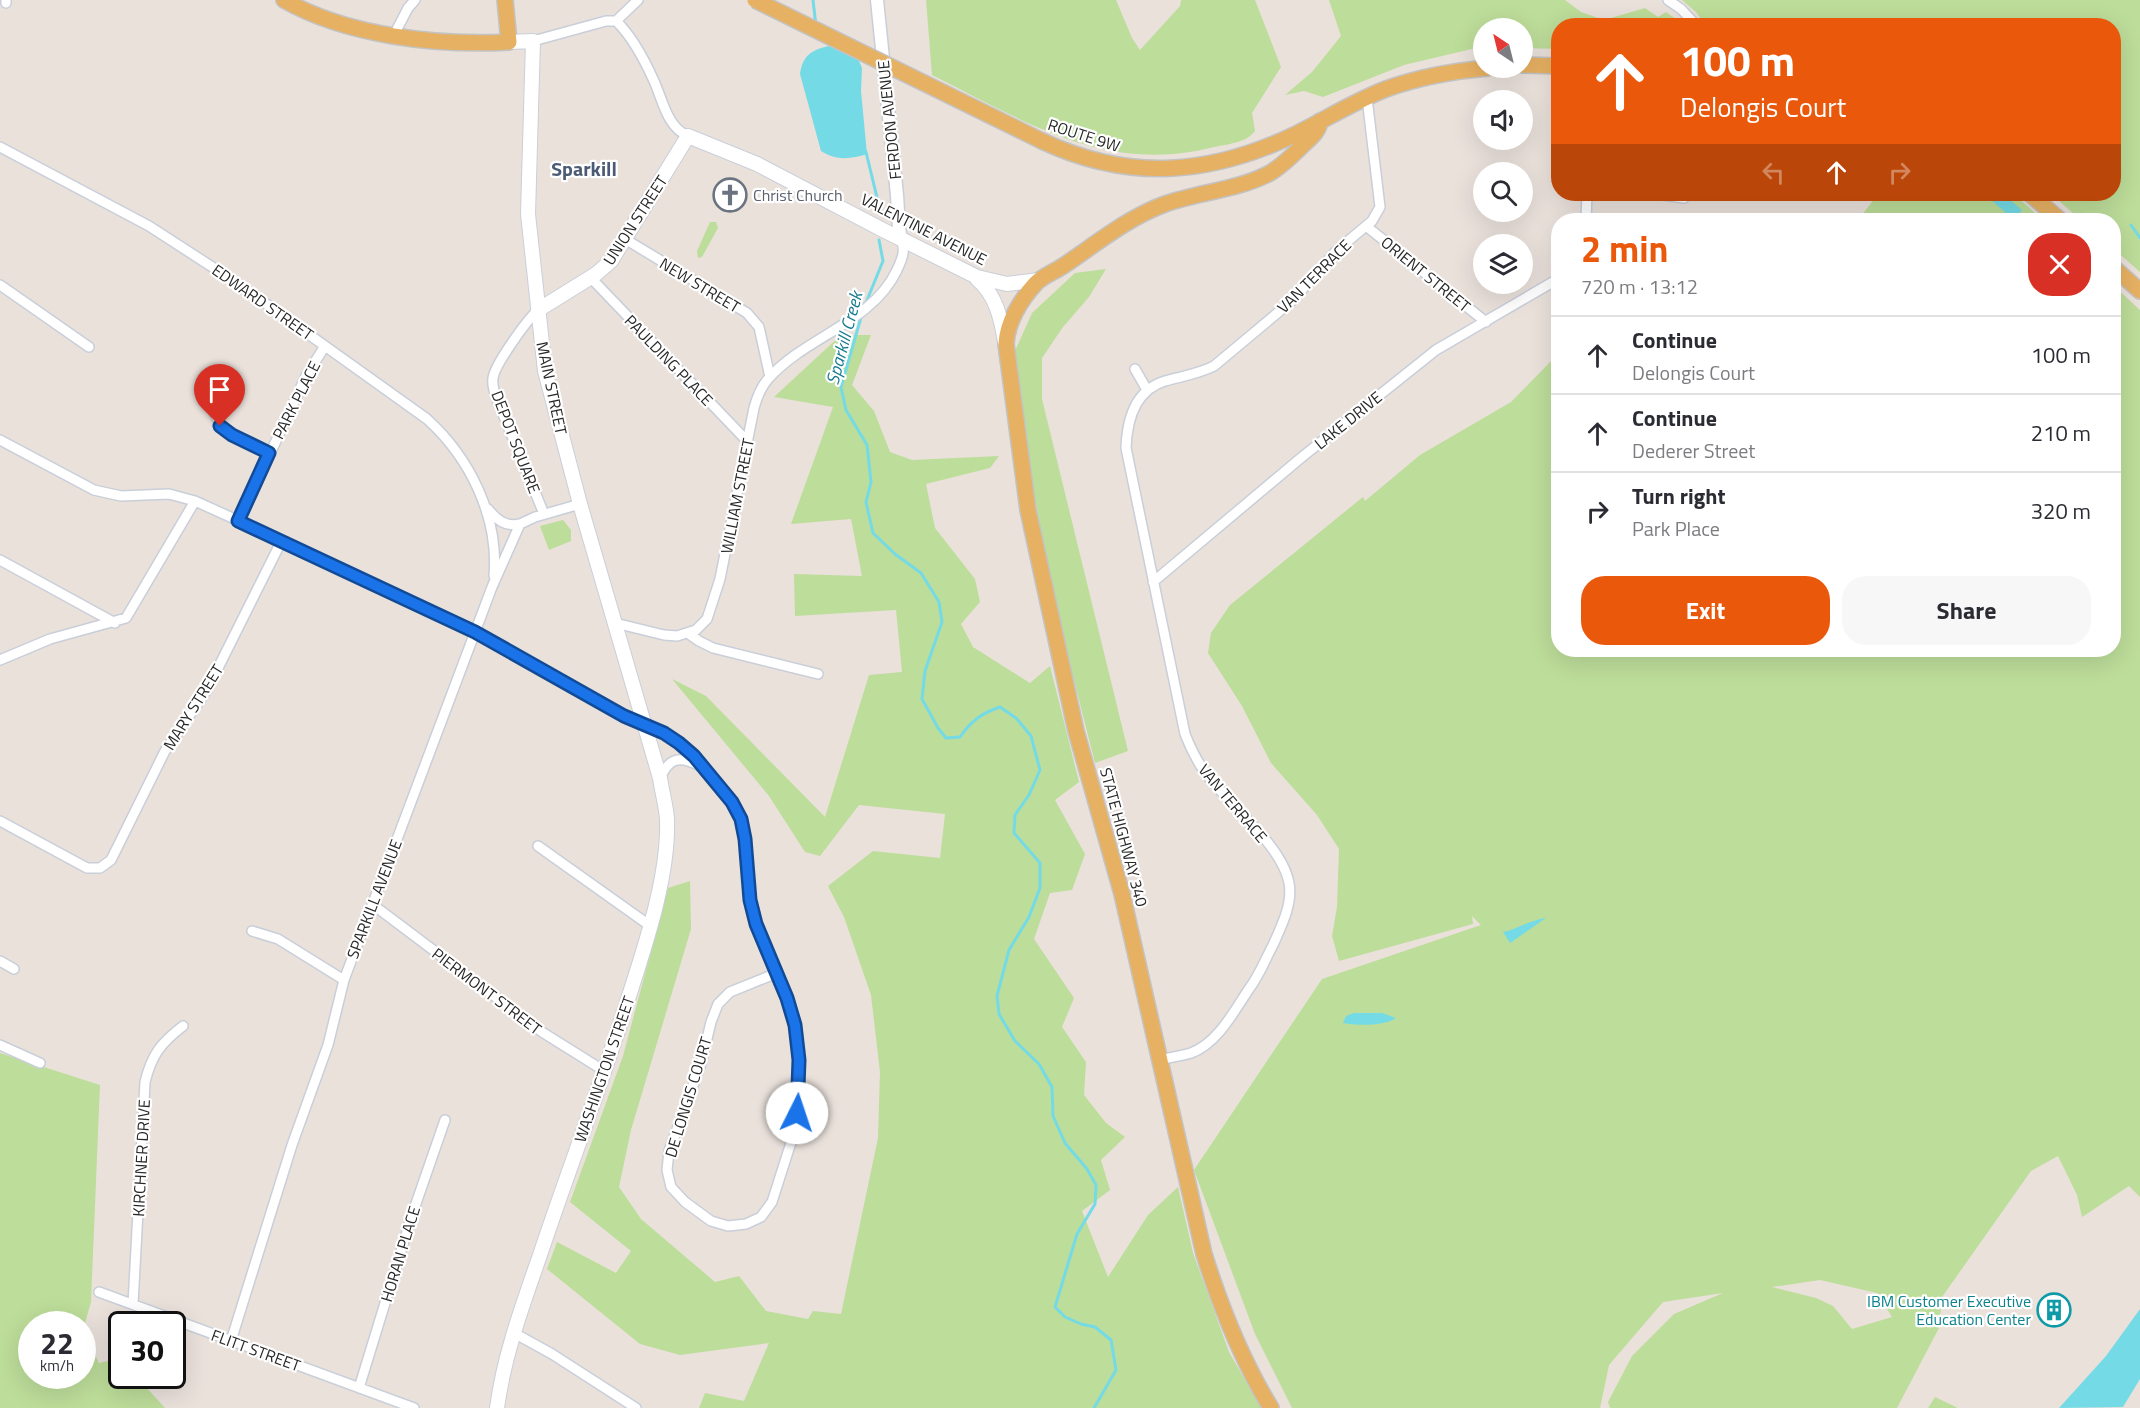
<!DOCTYPE html>
<meta charset="utf-8">
<style>
:root{--surface:#fff;--page:#f7f7f7;--text:#2b2b33;--muted:#7c7c81;--line:#e1e1e2;--accent:#ea580c}
body{margin:0;font-family:"Titillium Web",sans-serif;background:var(--page);color:var(--text);height:100vh;display:flex;flex-direction:column;font-size:22px;white-space:nowrap}
*{box-sizing:border-box;margin:0}
p{font-size:20px;color:var(--muted)}
.icon{flex:none;width:33px;height:33px;fill:none;stroke:currentColor;stroke-width:2;stroke-linecap:round;stroke-linejoin:round}
.map{position:relative;flex:1;overflow:hidden}
.details{position:absolute;left:1551px;top:213px;width:570px;height:444px;display:flex;flex-direction:column;background:var(--surface);border-radius:24px;box-shadow:0 6px 24px #0002}
.details>*{flex:none}
.hud{position:absolute;left:1551px;top:18px;width:570px;height:183px;border-radius:24px;box-shadow:0 6px 24px #0002;background:#ea580c;color:#fff;overflow:hidden}
.needle{width:39px;rotate:325deg}
.controls{position:absolute;left:1473px;top:18px;display:grid;gap:12px}
.controls a{display:grid;place-items:center;width:60px;height:60px;border-radius:50%;background:var(--surface);box-shadow:0 6px 24px #0002;font-size:30px}
.speed{position:absolute;left:18px;top:1311px;display:flex;gap:12px;font-size:30px;font-weight:700;text-align:center}
.speed>*{display:grid;place-content:center;width:78px;height:78px;border-radius:50%;background:var(--surface);box-shadow:0 6px 24px #0002;line-height:1}
.speed small{font-size:15px;font-weight:400}
.speed .limit{border:3px solid #111;border-radius:9px;background:#fff;color:#111}
.pin{position:absolute;display:grid;place-items:center;width:51px;height:51px;color:#fff;margin:-62px -26px;border-radius:50% 50% 50% 0;rotate:-45deg;box-shadow:0 0 6px #0007}
.pin .icon{rotate:45deg}
.me{position:absolute;width:66px;margin:-33px;rotate:4deg;stroke-linejoin:round;filter:drop-shadow(0 0 4px #0008)}
.turn{display:flex;align-items:center;gap:21px;height:126px;padding:0 30px;font-size:27px}
.turn .icon{width:78px;height:78px;stroke-width:2.5}
.turn b{display:block;font-size:42px;line-height:51px}
.lanes{display:flex;align-items:center;height:57px;padding:0 30px;background:#0003;justify-content:center;gap:30px;direction:ltr}
.lanes .off{opacity:.35}
.round{display:grid;place-items:center;flex:none;width:63px;height:63px;border-radius:24px;background:var(--page)}
.headline{display:flex;align-items:center;justify-content:space-between;height:102px;padding:0 30px}
h1{font-size:36px;font-weight:700;line-height:45px;color:var(--accent)}
.cta{display:flex;gap:12px;margin-top:auto;padding:12px 30px}
.cta a{flex:1;height:69px;border-radius:24px;background:var(--accent);color:#fff;font-size:24px;font-weight:700;line-height:69px;text-align:center}
.cta a+a{background:var(--page);color:var(--text)}
ul{padding:0;list-style:none}
li{display:flex;align-items:center;gap:18px;height:78px;padding:0 30px;border-top:2px solid var(--line)}
li div{flex:1}
li b{display:block;font-size:22px}
li em{font-style:normal}
.map>svg:first-child{display:block}
.green{fill:#bddd9a;fill-rule:evenodd}
.water{fill:#74dbe6}
.lines{fill:none;stroke-linecap:round;stroke-linejoin:round}
.stream{stroke:#74dbe6;stroke-width:3}
.minor-casing{stroke:#c9cfd9;stroke-width:12}
.tertiary-casing{stroke:#c9cfd9;stroke-width:15}
.secondary-casing{stroke:#c9cfd9;stroke-width:16}
.primary-casing{stroke:#c3c3c3;stroke-width:18}
.minor{stroke:#fff;stroke-width:9}
.tertiary{stroke:#fff;stroke-width:12}
.secondary{stroke:#fff;stroke-width:14}
.primary{stroke:#e7b163;stroke-width:15}
.primary-bridge-casing{stroke:#c3c3c3;stroke-width:18;stroke-linecap:butt}
.primary-bridge{stroke:#e7b163;stroke-width:15}
.route-casing{stroke:#114b97;stroke-width:15}
.route{stroke:#1a73e8;stroke-width:10}
.labels{text-anchor:middle;dominant-baseline:central;stroke-width:4.5;stroke-linejoin:round;paint-order:stroke}
.street-label{font-size:16px;fill:#282828;stroke:#fff}
.worship-label{font-size:16px;fill:#5b616d;stroke:#fff;text-anchor:start}
.culture-label{font-size:16px;fill:#0d838f;stroke:#fff;text-anchor:end}
.water-label{font-size:18px;font-style:italic;fill:#167a8f;stroke:#fff}
.quarter-label{font-size:20px;font-weight:bold;fill:#4c5b75;stroke:#fff}
</style>
<div class="map">
<svg width="2140" height="1408" viewBox="0 0 2140 1408">
<rect width="100%" height="100%" fill="#eae1db"/>
<!-- green -->
<path class="green" d="M926,0H1116L1132,38L1140,50L1180,6L1181,0H1255L1281,67L1252,113L1255,131C1246,143 1228,144 1214,147C1107,175 1024,121 932,75Z
M1329,0H1565L1581,12L1604,20L1645,8L1658,17L1666,12L1684,25L1558,26V49L1523,48L1522,28H1484L1483,48H1476L1404,65L1323,97L1304,91L1285,95L1312,72L1341,36Z
M1682,0H2140V272L2114,249V220H2081L2051,194H2114V26L1705,25L1696,12Z
M1878,194H2014L2043,220H1858Z
M710,222H716L718,228L702,257L698,258L697,251Z
M1106,269L1089,297L1063,327L1042,358V399L1128,751L1095,763L1052,593L1025,442L1015,351L1032,313L1075,273Z
M2114,286L2140,310V1197L2129,1186L2082,1217L2077,1195L2058,1156L2031,1171L1942,1297L1939,1328L1897,1408H1610L1608,1402L1632,1356L1674,1314L1723,1293L1663,1302L1609,1365L1600,1408H1292L1255,1334L1194,1170L1322,979L1481,925L1472,916L1473,924L1339,961L1332,936L1337,907L1339,849L1317,815L1271,763L1242,706L1208,653L1211,633L1230,605L1363,497L1365,501L1420,455L1511,402L1558,354V650H2114ZM1820,1280L1877,1293L1892,1317L1852,1329L1833,1306L1816,1298L1772,1287Z
M841,335H871L852,385L874,411L890,452L912,460L999,456L990,468L926,484L935,528L975,579L980,602L961,624L973,647L1030,683L1050,666L1079,782L1055,800L1085,854L1072,890L1050,893L1034,939L1074,998L1062,1027L1086,1062L1084,1095L1106,1123L1125,1137L1101,1160L1110,1190L1082,1211L1108,1277L1148,1215L1178,1187L1193,1253L1229,1352L1261,1408H699L705,1393L744,1401L769,1343L680,1355L640,1344L547,1269L557,1242L616,1273L631,1251L570,1202L623,1056L668,888L690,881L691,929L631,1130L619,1187L641,1219L715,1282L739,1276L766,1311L808,1319L813,1311L841,1314L878,1138L880,1072L871,995L844,917L828,886L873,851L940,858L945,814L859,805L820,856L805,852L769,796L672,679L706,696L825,817L869,675L902,672L896,610L795,616L794,574L862,576L851,519L791,524L833,407L774,397Z
M563,520L571,530V541L549,550L540,526Z
M0,1053L100,1085L91,1302L83,1330L99,1363L120,1358L122,1376H136L165,1408H0ZM32,1324H82V1376H32Z
M1935,1397L1956,1407L1957,1408H1928Z"/>
<!-- water -->
<path class="water" d="M830,46L843,48L857,56L862,68L861,91L867,154C851,159 836,161 821,151L800,74C802,56 812,49 830,46Z
M1997,194H2003L2022,210L2014,220L1991,200Z
M1546,918L1510,943L1503,932C1518,929 1530,920 1546,918Z
M1354,1013H1382L1396,1018C1385,1026 1357,1026 1343,1023L1346,1016Z
M2140,1309V1379L2123,1407L2059,1408L2106,1356Z"/>
<g class="lines">
<!-- stream -->
<path class="stream" d="M813,0L816,26
M866,152L881,214
M2131,225L2140,238
M865,305L883,261L879,240
M862,314L841,387L846,410L867,445L871,482L866,502L873,533L895,554L921,573L939,602L942,622L925,671L922,699L938,728L946,738L960,737C971,721 982,713 1000,707L1016,718L1031,736L1040,770L1029,795L1015,815L1014,833L1040,863V888L1029,917L1009,950L997,996L999,1014L1015,1041L1039,1064L1052,1087L1053,1116L1065,1143L1087,1169L1096,1185L1095,1204L1077,1234L1055,1307L1065,1317L1081,1324L1095,1327L1111,1340L1116,1370L1094,1408"/>
<defs>
<path id="minor" d="M1668,0L1681,9L1697,26
M6,3V0
M616,21C632,36 645,61 654,81C663,101 667,127 688,136
M394,35L408,8L415,0
M533,41L606,21H616L638,0
M0,147L149,226L237,283L427,419C470,458 499,517 494,576
M1656,194L1684,198
M1586,220L1587,194
M1366,226L1486,322
M625,239L747,313L759,327L770,377
M591,278L748,442
M0,285L89,347
M538,310C527,320 495,364 493,378C492,384 494,391 496,397L544,514
M1135,369L1147,390
M205,388C219,435 228,433 269,453
M0,440L94,490L121,496L169,494L195,501L239,521L475,632L624,716L665,733L694,756L732,802L741,819L745,839L750,900L756,924L767,953L777,973L787,998L795,1025L799,1060V1096L795,1130L772,1202L761,1217L746,1224L728,1226L711,1221L685,1202L671,1187L667,1170L669,1151L701,1064L711,1022L718,1004L730,992L777,973
M488,509C497,520 505,527 520,524
M239,521L306,376L325,346
M0,560L115,623
M1153,582L1302,457L1436,350L1558,279
M615,623L664,635L677,636L696,630L707,619L720,579L754,408C757,397 761,387 768,379C806,336 872,323 897,270C902,259 906,251 901,239
M689,634L699,641L713,648L818,674
M0,660L50,639L126,618L195,501
M660,778C669,759 678,755 698,765
M0,821L87,868H100L111,860L165,751L207,690L281,542
M538,846L649,925
M372,904L542,1032L606,1072
M252,931L278,939L344,980
M0,961L14,969
M0,1045L40,1063
M1160,1060C1170,1057 1182,1056 1191,1053C1218,1043 1234,1011 1249,989C1259,976 1265,960 1273,945C1281,927 1293,904 1289,883C1282,844 1227,804 1204,771C1196,759 1190,747 1185,734L1126,448C1127,420 1135,390 1165,381C1183,376 1198,374 1214,366L1293,300L1336,251L1372,221L1380,207L1367,98
M99,1292L414,1408
M133,1304L145,1082C152,1054 161,1043 183,1026
M514,1333L552,1354L636,1408
M231,1341L292,1145L328,1045L344,980L492,587L520,524L535,517L580,504
M359,1388L412,1215L445,1120"/>
<path id="tertiary" d="M877,0L897,195L899,228L901,239"/>
<path id="secondary" d="M977,279C996,295 1001,318 1005,342
M538,310L596,274L611,261L688,136L757,164L883,230L977,277L1007,284L1039,280
M497,1408C504,1355 523,1304 540,1255C569,1168 602,1083 629,996C646,943 669,875 667,819C666,805 662,792 660,778L580,504L545,371L528,214L533,41L509,42"/>
<path id="primary" d="M284,0C347,36 438,46 509,42L505,0
M1522,65L1558,66
M1042,141C1129,182 1211,175 1296,134C1326,119 1355,101 1386,89C1419,77 1453,71 1488,68
M2030,194L2060,220
M2114,268L2140,291
M1271,1408C1241,1359 1221,1308 1204,1254L1122,894L1076,731L1028,510L1006,344C1007,322 1021,299 1036,283C1043,276 1054,272 1063,266C1096,244 1127,218 1165,204C1199,192 1238,190 1270,173C1282,166 1292,156 1302,146C1309,139 1319,132 1320,121"/>
</defs>
<!-- minor casing -->
<use href="#minor" class="minor-casing"/>
<!-- tertiary casing -->
<use href="#tertiary" class="tertiary-casing"/>
<!-- secondary casing -->
<use href="#secondary" class="secondary-casing"/>
<!-- primary casing -->
<use href="#primary" class="primary-casing"/>
<!-- minor -->
<use href="#minor" class="minor"/>
<!-- tertiary -->
<use href="#tertiary" class="tertiary"/>
<!-- secondary -->
<use href="#secondary" class="secondary"/>
<!-- primary -->
<use href="#primary" class="primary"/>
<defs>
<path id="primary-bridge" d="M755,0L1042,141"/>
</defs>
<!-- primary-bridge casing -->
<use href="#primary-bridge" class="primary-bridge-casing"/>
<!-- primary-bridge -->
<use href="#primary-bridge" class="primary-bridge"/>
</g>
<g class="lines">
<defs>
<path id="route" d="M220,426L232,435L269,453L238,521L475,632L624,716L664,733L679,743L694,756L732,802L741,819L745,839L750,900L756,924L787,998L795,1025L799,1060L797,1113"/>
</defs>
<!-- route casing -->
<use href="#route" class="route-casing"/>
<!-- route -->
<use href="#route" class="route"/>
</g>
<!-- icons -->
<defs>
<symbol id="church-ring" viewBox="-11 -11 22 22"><circle r="9.5" fill="#fff" stroke="#6b7280" stroke-width="1.5"/><path d="M-1.2-6h2.4v3.5h3.3v2.4h-3.3V6h-2.4V-.1h-3.3v-2.4h3.3Z" fill="#6b7280"/></symbol>
<symbol id="building-ring" viewBox="-11 -11 22 22"><circle r="9.5" fill="#fff" stroke="#0f9aa8" stroke-width="1.5"/><path d="M-4-6H4V6H1V3H-1V6H-4ZM-2.5-4.3h1.7v1.8h-1.7ZM.8-4.3h1.7v1.8H.8ZM-2.5-1h1.7V.8h-1.7ZM.8-1h1.7V.8H.8Z" fill="#0f9aa8"/></symbol>
</defs>
<g fill-rule="evenodd">
<use href="#church-ring" x="711" y="176" width="38" height="38"/>
<use href="#building-ring" x="2035" y="1291" width="38" height="38"/>
</g>
<g class="labels">
<!-- street labels -->
<g class="street-label">
<text transform="translate(889 120) rotate(-96)">FERDON AVENUE</text>
<text transform="translate(1084 135) rotate(18)">ROUTE 9W</text>
<text transform="translate(635 220) rotate(-57)">UNION STREET</text>
<text transform="translate(924 229) rotate(27)">VALENTINE AVENUE</text>
<text transform="translate(1426 274) rotate(39)">ORIENT STREET</text>
<text transform="translate(1314 276) rotate(-45)">VAN TERRACE</text>
<text transform="translate(700 285) rotate(31)">NEW STREET</text>
<text transform="translate(263 302) rotate(35)">EDWARD STREET</text>
<text transform="translate(669 360) rotate(46)">PAULDING PLACE</text>
<text transform="translate(552 388) rotate(78)">MAIN STREET</text>
<text transform="translate(296 400) rotate(-63)">PARK PLACE</text>
<text transform="translate(1348 420) rotate(-39)">LAKE DRIVE</text>
<text transform="translate(516 442) rotate(69)">DEPOT SQUARE</text>
<text transform="translate(737 496) rotate(-79)">WILLIAM STREET</text>
<text transform="translate(193 707) rotate(-58)">MARY STREET</text>
<text transform="translate(1233 803) rotate(50)">VAN TERRACE</text>
<text transform="translate(1124 837) rotate(75)">STATE HIGHWAY 340</text>
<text transform="translate(374 899) rotate(-69)">SPARKILL AVENUE</text>
<text transform="translate(487 991) rotate(37)">PIERMONT STREET</text>
<text transform="translate(604 1069) rotate(-71)">WASHINGTON STREET</text>
<text transform="translate(688 1097) rotate(-73)">DE LONGIS COURT</text>
<text transform="translate(141 1158) rotate(-87)">KIRCHNER DRIVE</text>
<text transform="translate(400 1254) rotate(-73)">HORAN PLACE</text>
<text transform="translate(256 1350) rotate(20)">FLITT STREET</text>
</g>
<!-- worship labels -->
<g class="worship-label">
<text x="753" y="195">Christ Church</text>
</g>
<!-- culture labels -->
<g class="culture-label">
<text x="2031" y="1301">IBM Customer Executive<tspan x="2031" dy="18">Education Center</tspan></text>
</g>
<!-- water labels -->
<g class="water-label">
<text transform="translate(844 338) rotate(-75)">Sparkill Creek</text>
</g>
<!-- quarter labels -->
<g class="quarter-label">
<text x="584" y="168">Sparkill</text>
</g>
</g>
</svg>
<div class="controls">
<a><svg class="needle" viewBox="-14 -14 28 28"><path d="M0-13l5 13h-10z" fill="#e53935"/><path d="M0 13l5-13h-10z" fill="#7c7c81"/></svg></a>
<a><svg class="icon" aria-label="sound" viewBox="0 0 24 24"><path d="M4 9h4l5-4v14l-5-4H4zM17 9q2 3 0 6"/></svg></a>
<a><svg class="icon" aria-label="search" viewBox="0 0 24 24"><circle cx="10" cy="10" r="6"/><path d="M15 15l6 6"/></svg></a>
<a><svg class="icon" aria-label="layers" viewBox="0 0 24 24"><path d="M12 4l9 5-9 5-9-5zM3 14l9 5 9-5"/></svg></a>
</div>
<div class="speed"><div>22<small>km/h</small></div><div class="limit">30</div></div>
<div class="pin" style="left:220px;top:426px;background:#d93025"><svg class="icon" aria-label="arrive" viewBox="0 0 24 24"><path d="M6 21V4h12l-3 4 3 4H6"/></svg></div>
<svg class="me" style="left:797px;top:1113px" viewBox="-20 -20 40 40"><circle r="19" fill="#fff"/><path d="M0-13L10 11 0 6-10 11z" fill="#1a73e8"/></svg>
<div class="hud">
<div class="turn"><svg class="icon" aria-label="ahead" viewBox="0 0 24 24"><path d="M12 20V5M6 11l6-6 6 6"/></svg><div><b>100 m</b>Delongis Court</div></div>
<div class="lanes"><svg class="icon off" aria-label="left" viewBox="0 0 24 24"><path d="M17 20v-9H6M10 6l-5 5 5 5"/></svg><svg class="icon" aria-label="ahead" viewBox="0 0 24 24"><path d="M12 20V5M6 11l6-6 6 6"/></svg><svg class="icon off" aria-label="right" viewBox="0 0 24 24"><path d="M7 20v-9h11M14 6l5 5-5 5"/></svg></div>
</div>
<section class="details">
<div class="headline"><div><h1>2 min</h1><p>720 m · 13:12</p></div><a class="round" style="background:#d93025;color:#fff"><svg class="icon" aria-label="close" viewBox="0 0 24 24"><path d="M6 6l12 12M18 6L6 18"/></svg></a></div>
<ul>
<li><svg class="icon" aria-label="ahead" viewBox="0 0 24 24"><path d="M12 20V5M6 11l6-6 6 6"/></svg><div><b>Continue</b><p>Delongis Court</p></div><em>100 m</em></li>
<li><svg class="icon" aria-label="ahead" viewBox="0 0 24 24"><path d="M12 20V5M6 11l6-6 6 6"/></svg><div><b>Continue</b><p>Dederer Street</p></div><em>210 m</em></li>
<li><svg class="icon" aria-label="right" viewBox="0 0 24 24"><path d="M7 20v-9h11M14 6l5 5-5 5"/></svg><div><b>Turn right</b><p>Park Place</p></div><em>320 m</em></li>
</ul>
<div class="cta"><a>Exit</a><a>Share</a></div>
</section>
</div>
